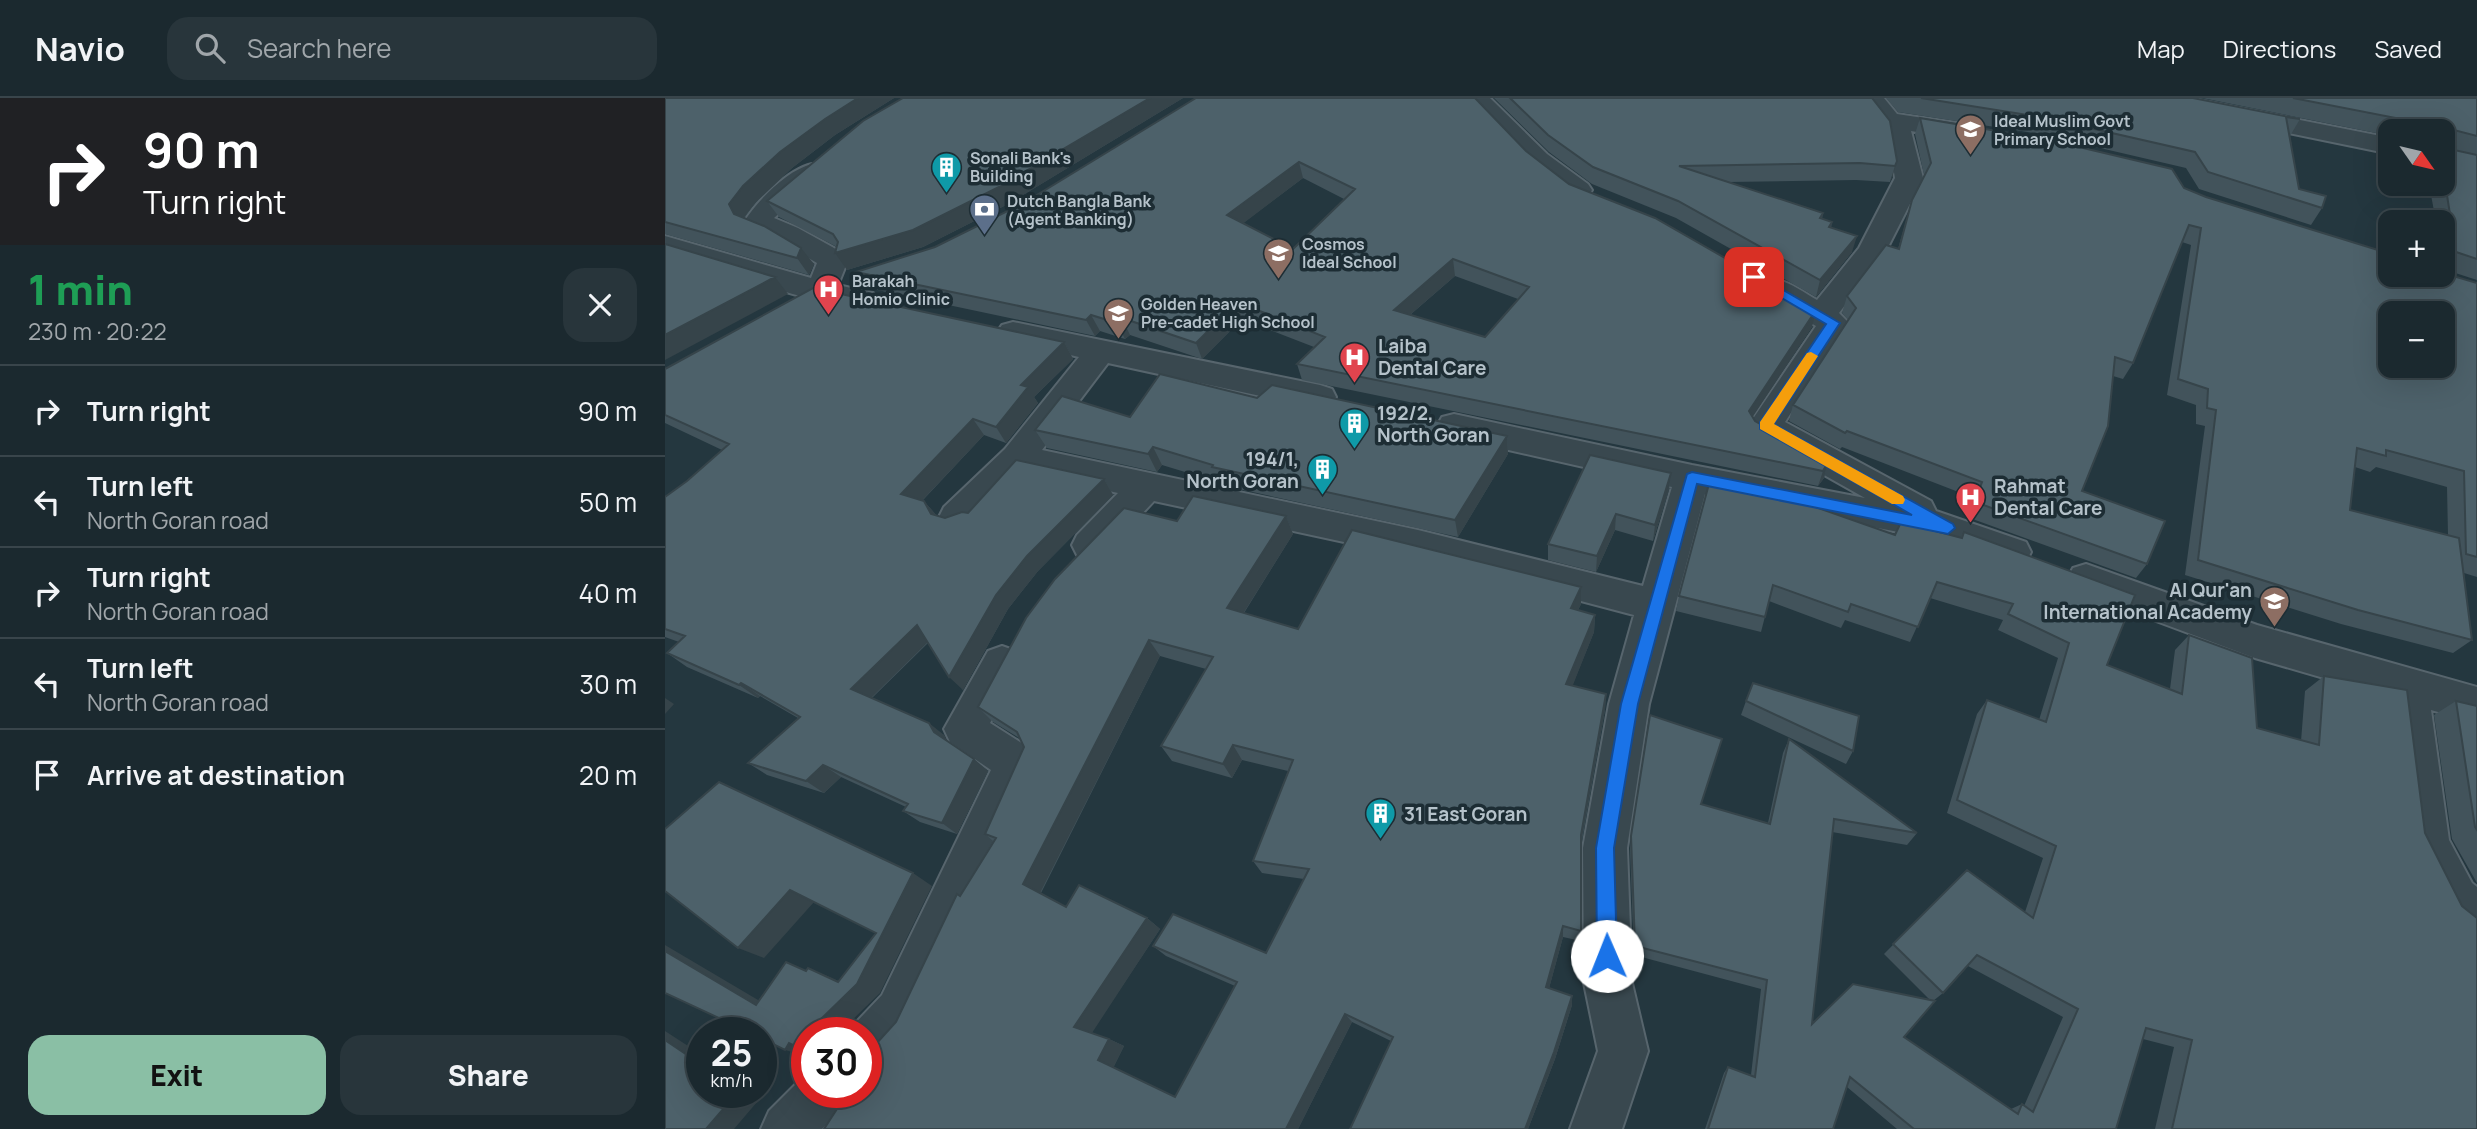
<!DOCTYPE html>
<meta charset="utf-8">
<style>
:root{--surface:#1b292f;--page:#28353b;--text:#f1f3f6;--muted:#a0a6aa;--line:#39454b;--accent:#8abfa5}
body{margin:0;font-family:Manrope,sans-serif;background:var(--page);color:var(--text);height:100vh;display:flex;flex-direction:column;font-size:26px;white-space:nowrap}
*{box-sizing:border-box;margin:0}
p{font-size:23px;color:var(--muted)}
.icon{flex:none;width:38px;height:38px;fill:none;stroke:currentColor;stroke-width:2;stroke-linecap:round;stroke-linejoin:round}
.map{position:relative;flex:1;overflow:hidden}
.panel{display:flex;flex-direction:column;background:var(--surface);width:665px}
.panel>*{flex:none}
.hud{background:#202124;color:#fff;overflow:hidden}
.needle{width:46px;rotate:124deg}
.controls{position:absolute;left:1713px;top:21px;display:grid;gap:14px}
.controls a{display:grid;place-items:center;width:77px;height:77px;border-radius:14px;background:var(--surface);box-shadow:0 7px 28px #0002,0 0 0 2px var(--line);font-size:35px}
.speed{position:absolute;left:21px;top:919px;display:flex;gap:14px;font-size:35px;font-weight:700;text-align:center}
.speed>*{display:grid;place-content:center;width:91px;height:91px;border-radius:50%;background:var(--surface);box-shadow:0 7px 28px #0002,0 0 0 2px var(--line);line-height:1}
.speed small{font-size:18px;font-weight:400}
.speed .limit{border:10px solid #d22;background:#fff;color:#111}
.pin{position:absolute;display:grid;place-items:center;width:60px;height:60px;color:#fff;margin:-30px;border-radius:14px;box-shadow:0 4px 10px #0006}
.me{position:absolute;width:77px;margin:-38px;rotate:359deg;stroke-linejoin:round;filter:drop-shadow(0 0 5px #0008)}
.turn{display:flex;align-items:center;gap:24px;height:147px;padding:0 28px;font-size:32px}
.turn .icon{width:91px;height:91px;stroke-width:2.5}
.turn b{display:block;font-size:49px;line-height:60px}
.round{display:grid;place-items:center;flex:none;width:74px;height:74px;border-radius:21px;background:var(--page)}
.headline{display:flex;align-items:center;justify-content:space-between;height:119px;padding:0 28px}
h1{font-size:42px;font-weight:800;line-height:52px;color:#1e9e55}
.primary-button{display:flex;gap:14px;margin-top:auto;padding:14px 28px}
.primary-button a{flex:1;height:80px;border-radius:21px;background:var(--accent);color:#111;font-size:28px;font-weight:800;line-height:80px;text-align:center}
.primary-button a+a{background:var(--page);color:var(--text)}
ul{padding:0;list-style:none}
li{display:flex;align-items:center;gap:21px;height:91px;padding:0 28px;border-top:2px solid var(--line)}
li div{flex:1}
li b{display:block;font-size:26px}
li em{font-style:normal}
header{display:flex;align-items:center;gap:42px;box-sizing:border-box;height:98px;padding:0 35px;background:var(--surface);border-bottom:2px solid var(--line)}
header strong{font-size:33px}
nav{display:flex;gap:38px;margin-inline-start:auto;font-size:24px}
.search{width:490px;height:63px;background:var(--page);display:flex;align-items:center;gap:18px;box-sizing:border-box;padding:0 24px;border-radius:21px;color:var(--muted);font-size:26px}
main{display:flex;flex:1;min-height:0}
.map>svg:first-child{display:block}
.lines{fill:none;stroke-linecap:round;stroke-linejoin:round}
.minor-casing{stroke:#57656d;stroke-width:4}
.minor{fill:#39484f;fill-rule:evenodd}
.wall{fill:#42535b;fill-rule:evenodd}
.shaded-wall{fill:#36444a}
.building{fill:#4d616a;stroke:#36444a;stroke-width:2;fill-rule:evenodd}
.route{fill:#1a73e8;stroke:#114b97;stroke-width:2}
.slow{fill:#f59e0b}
.labels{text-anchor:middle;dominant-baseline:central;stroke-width:7;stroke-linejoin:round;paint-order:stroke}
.far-poi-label{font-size:16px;font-weight:bold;fill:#b5c2ca;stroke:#1d2d34;text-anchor:start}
.poi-label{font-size:19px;font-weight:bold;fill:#b5c2ca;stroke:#1d2d34;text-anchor:start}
</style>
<header>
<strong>Navio</strong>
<div class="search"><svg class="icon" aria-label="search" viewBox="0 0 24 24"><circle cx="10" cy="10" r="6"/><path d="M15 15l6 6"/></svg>Search here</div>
<nav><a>Map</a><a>Directions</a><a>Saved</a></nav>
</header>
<main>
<section class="panel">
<div class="hud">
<div class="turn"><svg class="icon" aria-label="right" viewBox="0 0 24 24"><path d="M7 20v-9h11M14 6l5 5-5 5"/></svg><div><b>90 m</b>Turn right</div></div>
</div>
<div class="headline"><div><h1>1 min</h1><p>230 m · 20:22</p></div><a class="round"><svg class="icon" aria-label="close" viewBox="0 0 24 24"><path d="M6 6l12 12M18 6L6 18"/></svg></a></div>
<ul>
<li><svg class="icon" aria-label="right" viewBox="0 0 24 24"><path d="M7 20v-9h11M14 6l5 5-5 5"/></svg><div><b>Turn right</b></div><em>90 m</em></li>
<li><svg class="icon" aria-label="left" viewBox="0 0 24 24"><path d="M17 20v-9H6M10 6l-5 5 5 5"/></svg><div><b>Turn left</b><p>North Goran road</p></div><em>50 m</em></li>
<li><svg class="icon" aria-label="right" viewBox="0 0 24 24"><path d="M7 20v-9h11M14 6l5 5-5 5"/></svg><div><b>Turn right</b><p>North Goran road</p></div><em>40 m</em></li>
<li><svg class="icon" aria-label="left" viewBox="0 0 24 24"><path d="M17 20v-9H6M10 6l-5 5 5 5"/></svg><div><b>Turn left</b><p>North Goran road</p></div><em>30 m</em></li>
<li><svg class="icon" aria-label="arrive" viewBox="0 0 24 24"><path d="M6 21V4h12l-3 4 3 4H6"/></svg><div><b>Arrive at destination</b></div><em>20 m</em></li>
</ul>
<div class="primary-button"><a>Exit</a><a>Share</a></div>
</section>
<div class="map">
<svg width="1812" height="1031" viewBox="0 0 1812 1031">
<rect width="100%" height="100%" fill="#24373f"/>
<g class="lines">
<defs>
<path id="minor" d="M799,0H825L882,56L923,86L927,92L923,98C915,100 909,101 902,97C874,81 817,26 799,0Z
M1194,0H1219L1232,16L1305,27L1314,30L1318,35L1314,40L1305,43L1246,33L1258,80L1221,153L1174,215L1184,225L1120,324L1266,403L1271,413L1361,444L1366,454L1361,464L1348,469L1279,443L1040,396L984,606L962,750L967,885L983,953L957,1031H905L933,953L919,885L918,750L944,606L969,517L753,460L489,403L438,457L425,462L412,457L407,447L412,437L453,395L359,374L305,429L292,433L279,429L274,419L279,409L340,351L414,259L337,241L332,234L337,227L348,224L655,287L667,291L671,299L667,307L655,311L443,265L377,352L753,432L978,488L1007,389L777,337L772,328L777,319L789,316L1027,367L1200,400L1088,337L1083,328L1151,228L1096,196L1092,189L1096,182C1117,177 1134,192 1152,202L1194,150L1230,80L1223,38Z
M1474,0H1524L1726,40V56L1486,7L1477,5Z
M147,66L157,68L160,74L109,120L133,130L178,155L183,162L173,187L208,195L212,202L208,209C177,217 39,168 0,156V138L146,180L152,165L113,142L83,130L79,124C92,103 122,72 147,66Z
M1421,466L1592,527L1812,589V625L1766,612L1784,742L1807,785L1812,789V841L1796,834L1775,817L1740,746L1724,599L1590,560L1408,492L1402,481L1408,470Z
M337,548L351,553L357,565L325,625L366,651L372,665L251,931L219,966L201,973V934H182L217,897L326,672L285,644L279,631L323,553Z
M142,975V994H183L175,1012L157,1031H96L104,1013Z"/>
</defs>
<!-- minor casing -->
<use href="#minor" class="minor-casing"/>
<!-- minor -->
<use href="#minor" class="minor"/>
</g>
<!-- wall -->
<path class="wall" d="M0,0H229L170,37L127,70L90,105L79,120L149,166L144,177L0,136Z
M238,0H518L343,106L258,149L182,172L172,149L114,119L102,103Z
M531,0L861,53L904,86L1147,229L1087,319L1090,323L1163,364L1159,380L1153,388L637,282L632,266L649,249L577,221L537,261L465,237L460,241L435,233L430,238L203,190L191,174L270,149L357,106ZM638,80L679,101L628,151L578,125ZM790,178L853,201L820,239L745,217Z
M829,0H1207L1232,63L1225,84L1191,82L1063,84L1158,115L1157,121L1167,124L1166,130L1187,154L1151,199L1011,120L927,86L884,54Z
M1221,0H1528L1635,21L1625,38L1634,91L1657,110L1646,127L1534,91L1521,70L1375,36L1233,14Z
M1537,0H1812V182L1778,171V124H1771L1764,86H1778V33H1726V38Z
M1255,20L1519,90L1726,177L1812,185V479L1799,475L1807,542L1788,555L1676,526L1520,477L1540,328L1531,326V307L1502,297L1526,147L1517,144L1468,265L1458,281L1448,278L1417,393L1482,466L1471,480L1302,419L1309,400L1177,349L1175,351L1124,323L1128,307L1183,222L1177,215L1182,198L1233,151L1247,102L1259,77L1250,36ZM1690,369L1705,374L1711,369L1782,389L1783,437L1685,412Z
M399,244L408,261L369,299L373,305L341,345L319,337L258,402L272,418L280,420L439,381L448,397L373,473L343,511L298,592L263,545L207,600L279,637L281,642L309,661L323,673L292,736L255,724L238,713L241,709L176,679L159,695L102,677L83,665L133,620L95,598L93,600L22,569L2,555L14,544L0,539V399L22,383L57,352L0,325V271Z
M592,300L842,338L843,356L793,439L555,387L553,384L497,367L492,374L382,350L370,332Z
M1006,375L1004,391L988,443L950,432L931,474L883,462V446Z
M528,398L621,418L628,436L579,515L633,531L687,432L916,489V506L913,512L930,517L929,534L907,588L941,596L940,612L916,748V843L898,839L884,890L907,898V907L890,961L863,1031H685L726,943L687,924L633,1031H159L183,994H201V957L231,924L292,796L295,798L328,743L320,736L359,649L356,641L328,624L313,609L361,520L390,481L459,410L512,423ZM495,558L541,571L496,648L507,663L567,680L577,662L623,673L588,763L597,775L639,781L601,855L508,816L488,848L501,858L570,888L510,999L448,970L459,948L444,941L426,935L495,831L482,820L414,787L401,809L376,795Z
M1140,405L1230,437L1296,439L1299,434L1442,567L1505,591L1510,552L1524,537L1592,630L1636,643L1640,593L1659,578L1760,735L1812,1031H1490L1509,949L1478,941L1451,1031H1232L1182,989L1168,1031H1040L1059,975L1063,969L1086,977L1096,891L969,857L965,750L985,617L1053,654L1036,706L1103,725L1118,655L1124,641L1252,735L1242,747L1167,734L1147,926L1265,902L1219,856L1302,772L1360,814L1378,760L1282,715L1312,616L1322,602L1374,622L1393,560L1333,532L1338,522L1265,500L1245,544L1180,522L1176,530L1104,503L1096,534L1011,513L1014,498ZM1303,868L1398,919L1359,1008L1357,1006L1346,1011L1239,939L1268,903L1278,895Z
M1081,603L1188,653L1181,666L1076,617Z
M1791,603L1812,608V785L1787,741L1769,617Z"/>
<!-- shaded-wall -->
<path class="shaded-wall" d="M193,0H229L170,37L127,70L90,105L77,122L69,116L64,106L78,88L115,54L160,21Z
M485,0H518L343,106L258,149L182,172L170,155Z
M1232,63L1227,80L1225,84L1230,68Z
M634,64L638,80L567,134L562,117Z
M1192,138L1187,154L1151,199L1155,182Z
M136,150L149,166L144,177L132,160Z
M788,161L790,178L732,228L729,212Z
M110,179L123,196L0,262V237Z
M572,204L577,221L537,261L531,245Z
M1151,212L1147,229L1081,329L1084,313Z
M426,217L435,233L430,238L421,222Z
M457,220L465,237L460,241L452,225Z
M399,244L408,261L369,299L373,305L341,345L331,329L356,287Z
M308,321L319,337L249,411L236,396Z
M842,338L843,356L793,439L790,422Z
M488,349L497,367L492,374L483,356Z
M1163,364L1159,380L1153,388L1158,373Z
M1006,375L1004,391L988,443L990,427Z
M439,381L448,397L373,473L343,511L298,592L284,579L331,497L362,458Z
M259,403L272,418L266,416Z
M951,416L950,432L931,474L932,458Z
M621,418L628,436L571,527L562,510Z
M916,489V506L906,527V510Z
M930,517L929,534L902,602L901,586Z
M252,527L266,541L202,604L186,591Z
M484,542L495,558L374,797L358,786Z
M76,585L95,598L93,600L74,587Z
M941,596L940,612L915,750L916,737Z
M0,600L9,606L0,616Z
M264,625L279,637L284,646L269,634Z
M568,647L577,662L567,680L558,666Z
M309,661L323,673L292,736L277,725Z
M158,667L176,679L159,695L141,683Z
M248,775L267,788L215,895L180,929L181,930L192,934H175L158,928L156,921L173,884L143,870L167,880L188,890Z
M125,792L149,804L99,860L73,850Z
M482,820L495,831L425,938L409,929Z
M898,828V839L882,898L881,889Z
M0,847L117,916L91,907L0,853Z
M907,898V907L890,961L863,1031H860Z
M680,916L687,924L633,1031H621Z
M0,933L37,957V967L0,942Z
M444,941L459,948L448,970L433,962Z
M124,945L142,950V958L120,952Z
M73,994H93L98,997L69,1031H41Z"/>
<!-- building -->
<path class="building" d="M0,0H193L160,21L115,54L78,88L64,106L69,116L99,128L136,150L132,160L0,124Z
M238,0H485L334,89L248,132L170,155L173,144L168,136L102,103L198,23Z
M531,0H810L861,53L904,86L990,120L1151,212L1084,313L1090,323L1163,364L1158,373L632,266L660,239L572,204L531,245L457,220L452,225L426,217L421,222L191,174L270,149L357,106ZM634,64L690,91L628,151L562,117ZM788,161L864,189L820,239L729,212Z
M845,0H1207L1225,23L1232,63L1230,68L1195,65L1014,68L1158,115L1155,120L1167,124L1164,129L1192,138L1155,182L1013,103L928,69L883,37Z
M1256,0H1528L1635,21L1621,19L1634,91L1661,98L1657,110L1543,74L1530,54L1381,20Z
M1628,0H1812V38L1789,32V52L1812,57V161L1791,154L1778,72V33H1768L1767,27Z
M1255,20L1380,41L1507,71L1519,90L1541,99L1726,156V177H1778V175L1812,185V459L1801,456L1799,373L1721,352V358L1692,350L1685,412L1794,440L1807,542L1693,512L1533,462L1551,312L1542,310L1543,291L1513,281L1536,130L1524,127L1468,265L1450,259L1443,328L1417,393L1500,423L1482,466L1310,404L1317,384L1182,333L1180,335L1128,307L1191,210L1182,198L1221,147L1234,151L1247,102L1266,65ZM1726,215H1778V268H1726Z
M0,146L110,179L0,237Z
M148,190L399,244L356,287L363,289L331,329L308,321L236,396L259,403L266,416L280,420L297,414L303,415L351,362L439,381L362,458L331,497L284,579L252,527L186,591L264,625L269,634L309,661L277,725L238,713L243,706L158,667L141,683L83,665L135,619L76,585L74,587L2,555L20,538L0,531V399L22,383L64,346L0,317V271Z
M495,276L592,300L607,287L842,338L790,422L547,369L548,367L488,349L483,356L370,332L397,298L465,319Z
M925,357L1006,375L990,427L951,416L932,458L883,446Z
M1045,382L1141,401L1139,405L1230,437L1236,424L1297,440L1299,434L1470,497L1442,567L1517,596L1524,537L1587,560L1592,630L1654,647L1659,578L1742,592L1760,735L1797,808L1812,820V1031H1507L1527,942L1481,930L1451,1031H1249L1185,979L1168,1031H1043L1063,969L1090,979L1102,882L970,848L966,738L985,617L1057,641L1036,706L1105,726L1124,641L1252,735L1169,721L1147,926L1188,886L1270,903L1239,939L1353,1016L1357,1006L1368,1014L1413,911L1312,857L1278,895L1228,846L1302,772L1368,820L1391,748L1292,702L1322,602L1381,624L1404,545L1343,516L1348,506L1272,484L1253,529L1186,506L1183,514L1108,487L1100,519L1014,498Z
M528,398L621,418L562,510L633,531L687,432L916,489L906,510L930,517L901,586L941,596L916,737V833L898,828L881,889L907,898L889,954L860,1031H685L728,939L680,916L621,1031H159L183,994H201V957L231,924L292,796L295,798L331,740L320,736L359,649L352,634L313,609L361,520L390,481L459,410L512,423ZM484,542L548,559L496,648L558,666L568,647L628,662L588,763L644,771L601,855L508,816L488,848L572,884L510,999L433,962L444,941L409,929L482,820L414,787L401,809L358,786Z
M1088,585L1194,618L1188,653L1081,603Z
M1791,603L1812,608V732L1810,729Z
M54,684L248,775L192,886L156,921L158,928H175V934H142V954L124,945L120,952L96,940V934H84L0,895V853L91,907L121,864L141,873L143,870L173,884L211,835L125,792L73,850L0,793V731Z
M0,942L37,967V994H73L41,1031H0Z"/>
<!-- route -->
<path class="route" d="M1089,175L1175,225L1109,326L1288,426L1290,430L1283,436L1032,386L973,606L949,750L952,858L949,865L942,868L935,865L932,858L931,750L956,606L1022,376L1027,374L1247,417L1095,331V324L1161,226L1084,181L1083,179Z"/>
<!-- slow -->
<path class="slow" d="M1146,254L1153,258L1109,326L1238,398L1240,402L1238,406H1227L1095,331V324L1142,255Z"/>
<!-- icons -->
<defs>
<symbol id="school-pin" viewBox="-11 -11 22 30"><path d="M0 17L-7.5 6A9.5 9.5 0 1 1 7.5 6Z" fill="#8d6e63" stroke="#1d2d34"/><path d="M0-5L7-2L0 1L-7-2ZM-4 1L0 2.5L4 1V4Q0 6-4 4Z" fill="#fff"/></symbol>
<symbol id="building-pin" viewBox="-11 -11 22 30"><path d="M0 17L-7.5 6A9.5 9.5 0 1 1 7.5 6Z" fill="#0f9aa8" stroke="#1d2d34"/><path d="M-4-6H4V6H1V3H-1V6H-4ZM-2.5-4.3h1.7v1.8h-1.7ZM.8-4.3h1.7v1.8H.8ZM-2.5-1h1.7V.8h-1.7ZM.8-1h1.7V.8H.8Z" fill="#fff"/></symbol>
<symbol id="bank-pin" viewBox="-11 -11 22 30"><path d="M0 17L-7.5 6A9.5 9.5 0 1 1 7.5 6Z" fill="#5c6f8a" stroke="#1d2d34"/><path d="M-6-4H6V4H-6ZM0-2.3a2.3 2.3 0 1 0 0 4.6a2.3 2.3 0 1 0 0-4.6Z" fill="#fff"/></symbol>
<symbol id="hospital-pin" viewBox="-11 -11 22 30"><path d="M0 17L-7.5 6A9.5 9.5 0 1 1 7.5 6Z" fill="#e0444e" stroke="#1d2d34"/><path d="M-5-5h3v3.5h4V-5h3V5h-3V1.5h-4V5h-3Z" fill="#fff"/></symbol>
</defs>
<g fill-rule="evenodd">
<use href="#school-pin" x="1288" y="14" width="35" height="47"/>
<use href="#building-pin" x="264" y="52" width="35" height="47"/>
<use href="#bank-pin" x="302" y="94" width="35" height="47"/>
<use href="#school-pin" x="596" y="138" width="35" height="47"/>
<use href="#hospital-pin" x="146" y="174" width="35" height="47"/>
<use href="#school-pin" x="436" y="198" width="35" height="47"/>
<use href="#hospital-pin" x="672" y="242" width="35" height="47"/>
<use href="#building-pin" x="672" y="308" width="35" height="47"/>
<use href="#building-pin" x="640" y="354" width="35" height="47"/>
<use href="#hospital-pin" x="1288" y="382" width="35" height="47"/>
<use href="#school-pin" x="1592" y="486" width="35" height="47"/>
<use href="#building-pin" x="698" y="698" width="35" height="47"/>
</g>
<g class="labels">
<!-- far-poi labels -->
<g class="far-poi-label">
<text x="1329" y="23">Ideal Muslim Govt<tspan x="1329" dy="18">Primary School</tspan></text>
<text x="305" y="60">Sonali Bank's<tspan x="305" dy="18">Building</tspan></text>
<text x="342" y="103">Dutch Bangla Bank<tspan x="342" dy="18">(Agent Banking)</tspan></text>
<text x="637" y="146">Cosmos<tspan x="637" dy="18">Ideal School</tspan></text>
<text x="187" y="183">Barakah<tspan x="187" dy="18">Homio Clinic</tspan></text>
<text x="476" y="206">Golden Heaven<tspan x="476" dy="18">Pre-cadet High School</tspan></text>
</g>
<!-- poi labels -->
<g class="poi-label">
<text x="713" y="248">Laiba<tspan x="713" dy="22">Dental Care</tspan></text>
<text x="712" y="315">192/2,<tspan x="712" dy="22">North Goran</tspan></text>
<text x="634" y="361" text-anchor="end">194/1,<tspan x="634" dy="22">North Goran</tspan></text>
<text x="1329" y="388">Rahmat<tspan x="1329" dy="22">Dental Care</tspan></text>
<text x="1587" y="492" text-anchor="end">Al Qur'an<tspan x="1587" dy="22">International Academy</tspan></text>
<text x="739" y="716">31 East Goran</text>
</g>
</g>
</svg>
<div class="controls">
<a><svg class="needle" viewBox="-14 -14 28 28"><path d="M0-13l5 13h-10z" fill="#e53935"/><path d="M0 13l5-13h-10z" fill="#a0a6aa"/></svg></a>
<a>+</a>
<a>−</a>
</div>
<div class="speed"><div>25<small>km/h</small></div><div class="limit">30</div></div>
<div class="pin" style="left:1089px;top:179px;background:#d93025"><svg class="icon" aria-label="arrive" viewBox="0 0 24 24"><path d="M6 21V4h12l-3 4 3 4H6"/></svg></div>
<svg class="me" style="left:942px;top:858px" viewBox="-20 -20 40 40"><circle r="19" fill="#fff"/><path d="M0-13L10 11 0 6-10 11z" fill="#1a73e8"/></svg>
</div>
</main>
